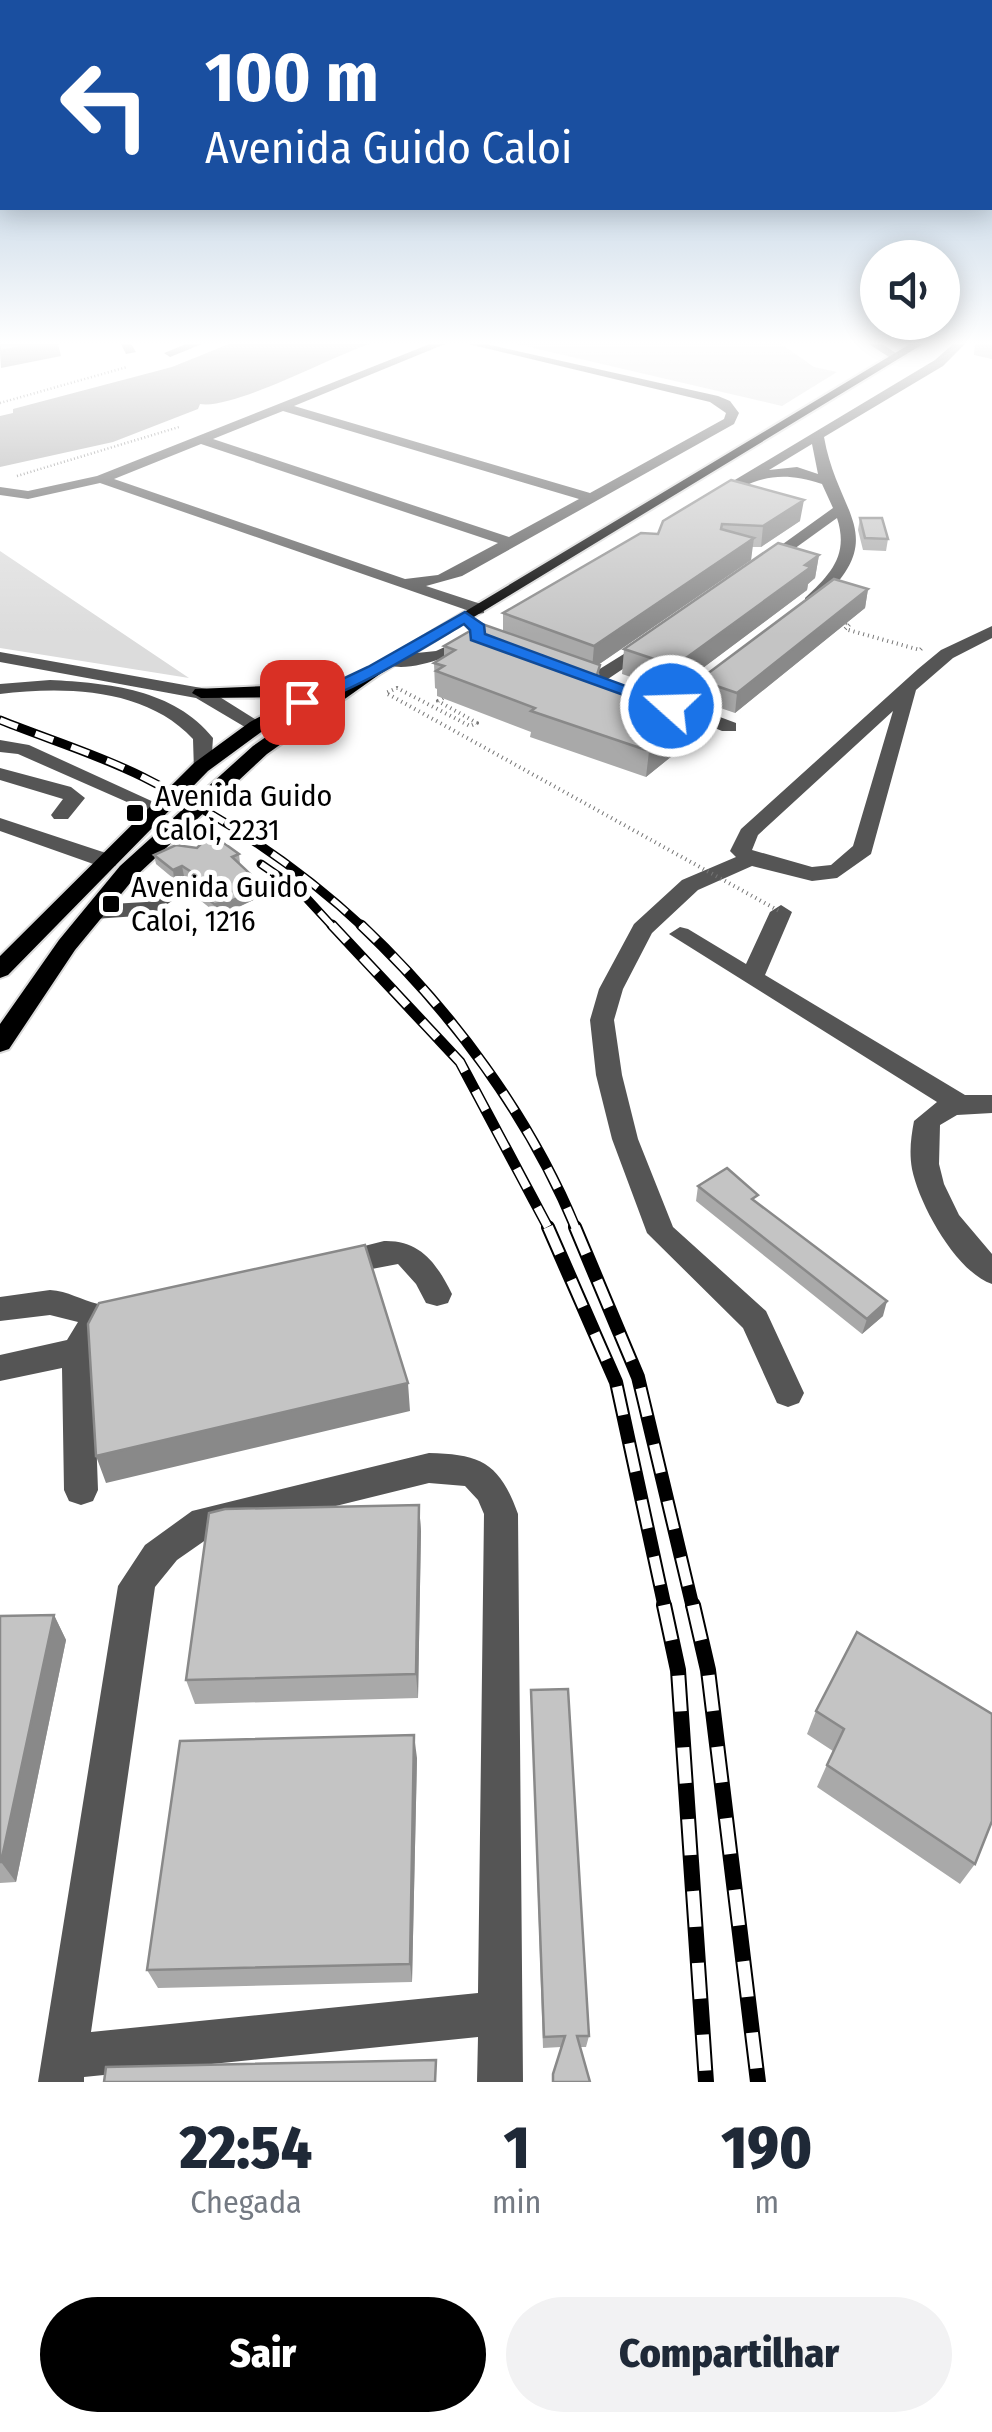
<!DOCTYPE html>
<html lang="pt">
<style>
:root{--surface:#fff;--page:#f2f2f3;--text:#1f2937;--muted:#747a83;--accent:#000}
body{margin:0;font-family:"Fira Sans Condensed",sans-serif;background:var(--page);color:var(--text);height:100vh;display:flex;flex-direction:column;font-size:38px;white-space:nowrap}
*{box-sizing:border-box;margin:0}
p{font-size:32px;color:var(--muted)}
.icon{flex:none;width:55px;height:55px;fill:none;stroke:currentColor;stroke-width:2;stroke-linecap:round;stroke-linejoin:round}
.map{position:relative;height:2082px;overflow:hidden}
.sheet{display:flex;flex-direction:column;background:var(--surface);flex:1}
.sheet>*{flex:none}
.banner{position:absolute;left:0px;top:0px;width:992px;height:210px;box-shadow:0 5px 25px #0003;background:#1a4fa0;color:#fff;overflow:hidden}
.buttons{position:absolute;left:860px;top:240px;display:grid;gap:20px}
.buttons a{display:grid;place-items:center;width:100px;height:100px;border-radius:50%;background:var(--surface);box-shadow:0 5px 25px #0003;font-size:50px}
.pin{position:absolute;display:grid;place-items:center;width:85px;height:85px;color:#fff;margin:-42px;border-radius:20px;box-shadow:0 5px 15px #0006}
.me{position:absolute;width:110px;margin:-55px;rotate:290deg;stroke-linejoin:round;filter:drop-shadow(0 0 8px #0008)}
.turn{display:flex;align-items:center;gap:35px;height:210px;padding:0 40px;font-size:45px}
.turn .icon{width:130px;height:130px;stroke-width:2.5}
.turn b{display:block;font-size:70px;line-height:85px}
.eta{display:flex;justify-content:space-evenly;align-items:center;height:170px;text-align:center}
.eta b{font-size:60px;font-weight:800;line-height:70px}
.button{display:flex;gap:20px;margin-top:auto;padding:20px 40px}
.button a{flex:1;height:115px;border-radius:60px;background:var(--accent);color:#fff;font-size:40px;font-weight:800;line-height:115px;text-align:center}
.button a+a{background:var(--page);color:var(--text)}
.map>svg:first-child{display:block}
.green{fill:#dcdcdc}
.water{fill:#a3a3a3}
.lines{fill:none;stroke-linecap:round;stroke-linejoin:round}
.major-casing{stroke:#dbdbdb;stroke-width:4}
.path-far1{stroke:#777;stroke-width:2.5;stroke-dasharray:1 2.5;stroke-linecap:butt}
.path{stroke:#777;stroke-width:4;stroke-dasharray:1 4;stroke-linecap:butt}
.minor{fill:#555;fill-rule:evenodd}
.major{fill:#000;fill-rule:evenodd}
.rail-far3-casing{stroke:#000;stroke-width:9}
.rail-far2-casing{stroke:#000;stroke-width:11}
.rail-far1-casing{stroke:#000;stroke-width:14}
.rail-casing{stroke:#000;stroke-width:16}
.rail-far3{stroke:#fff;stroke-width:6;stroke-dasharray:19;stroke-linecap:butt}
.rail-far2{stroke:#fff;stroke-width:8;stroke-dasharray:22;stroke-linecap:butt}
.rail-far1{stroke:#fff;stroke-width:10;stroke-dasharray:29;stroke-linecap:butt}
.rail{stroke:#fff;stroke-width:12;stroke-dasharray:36;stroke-linecap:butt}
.path-bridge{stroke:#777;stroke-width:4;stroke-dasharray:1 4;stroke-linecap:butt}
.wall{fill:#a9a9a9}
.shaded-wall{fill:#898989}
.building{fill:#c4c4c4;stroke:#898989;stroke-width:2.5}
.route{fill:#1a73e8;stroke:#114b97;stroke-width:2.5}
.poi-dot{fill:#000;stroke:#fff;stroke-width:4}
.labels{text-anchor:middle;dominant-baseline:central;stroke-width:10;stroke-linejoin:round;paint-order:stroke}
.poi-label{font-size:30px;fill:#000;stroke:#fff;text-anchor:start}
</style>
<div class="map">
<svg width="992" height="2082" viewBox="0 0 992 2082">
<rect width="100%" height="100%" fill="#fff"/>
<!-- green -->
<path class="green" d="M516,344H781L814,367L837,372L782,406Z
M0,551L189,678L0,648Z"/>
<!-- water -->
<path class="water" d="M229,344H369C331,357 233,410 200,404L198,409L113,442L0,467V416L13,413V409L172,367Z"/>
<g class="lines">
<defs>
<path id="major" d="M910,344H923L380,674L267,754L136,876L75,950L9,1049L0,1052V1024L59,940L120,866L253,746L322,698L264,730L208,771L8,975L0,978V956L194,763L250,722L297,697L201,698L192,693L195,689L313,684L329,686L331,692Z"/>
</defs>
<!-- major casing -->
<use href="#major" class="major-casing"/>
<!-- path-far1 -->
<path class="path-far1" d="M0,403L127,367
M17,476L179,427"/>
<!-- path -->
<path class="path" d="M846,623L850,624L845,629L920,650L923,647"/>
<!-- minor -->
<path class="minor" d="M121,344H131L136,352L126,354Z
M186,344H202L170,357L164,353Z
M430,344H445L294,406L590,493L724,419L726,413L710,402L468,344H486L718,396L730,401L739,413L734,424L462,576L426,586L484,605V613L478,614L100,483L28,499L0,495V487L28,491L97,476ZM283,411L579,499L509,537L213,439ZM201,444L498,543L438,575L405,579L114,479Z
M869,344H882L902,357L892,359Z
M953,344H965L943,366L824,437C838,517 892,535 817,604H805V598C831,574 849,555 837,518L769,567L755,564L833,508L822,484C777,469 755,478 715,502L703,499L935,360ZM812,444L818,474L797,467L769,470Z
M992,626V638L953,658L916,690L871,854L837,878L812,881L752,866L698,890L652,933L623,989L614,1020L622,1075L638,1139L673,1227L766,1311L804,1393L799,1403L788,1407L777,1403L743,1328L647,1233L612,1139L596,1075L590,1020L599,989L634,924L682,880L736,857L730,851L741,829L918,669L941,650ZM893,711L853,846L831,865L812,867L752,850L758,835Z
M473,634L479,635V643C456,654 402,678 379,661L388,656L436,651Z
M648,639L654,640V648L602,683H590V675Z
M0,652L207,689L266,726L257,732L250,730L196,698L0,662Z
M723,662L729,663V671L685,704L736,723V731H722L655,703L669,699Z
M50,680C108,683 174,689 213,738L211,767L201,773L194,771L193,739C146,688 65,686 0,694V684Z
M0,740L29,745L169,809L166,813H152L18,754L0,752Z
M0,768L71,787L85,798L68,819H54L51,815L63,799L0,780Z
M0,818L115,856L118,861L115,866H99L0,831Z
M182,879L193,886L152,915L94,919L83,912L94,905L146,902Z
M781,905L792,912L765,975L965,1095H992V1113L957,1115L940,1125L939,1164L944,1184L959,1215L992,1254V1284C956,1272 919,1204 912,1169C909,1152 911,1137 914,1121L937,1102L669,934L680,927L688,929L746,964L770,912Z
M384,1241C421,1240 437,1264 452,1294L448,1303L437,1306L426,1303L416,1284L398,1264L335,1276L325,1272L320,1264L325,1256Z
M50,1290C68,1291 81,1300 98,1304C106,1305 112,1302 122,1305L126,1314L122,1323L106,1328L93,1352L98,1490L93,1501L81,1505L69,1501L64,1490L62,1368L0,1381V1355L67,1340L78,1322L50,1315L0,1321V1297Z
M429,1453C482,1454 500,1464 518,1514L523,2082H477L478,2037L84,2077V2082H38L118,1586L145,1545L192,1511ZM429,1483L465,1486L478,1500L484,1514L478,1993L91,2032L155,1587L177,1560L210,1537Z"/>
<!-- major -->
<use href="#major" class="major"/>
<defs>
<path id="rail-far3" d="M0,720C47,739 97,754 143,777C223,817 299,867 364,928
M261,864L300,891L334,928"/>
<path id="rail-far2" d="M332,925L460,1062L549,1229
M361,925C451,1010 529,1115 576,1229"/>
<path id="rail-far1" d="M548,1227L616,1382L665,1608
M575,1227L638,1377L693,1608"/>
<path id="rail" d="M664,1605L678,1670L706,2082
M693,1605L708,1670L758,2082"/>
</defs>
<!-- rail-far3 casing -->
<use href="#rail-far3" class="rail-far3-casing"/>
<!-- rail-far2 casing -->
<use href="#rail-far2" class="rail-far2-casing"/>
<!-- rail-far1 casing -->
<use href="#rail-far1" class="rail-far1-casing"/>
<!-- rail casing -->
<use href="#rail" class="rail-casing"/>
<!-- rail-far3 -->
<use href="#rail-far3" class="rail-far3"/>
<!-- rail-far2 -->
<use href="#rail-far2" class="rail-far2"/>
<!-- rail-far1 -->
<use href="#rail-far1" class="rail-far1"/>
<!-- rail -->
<use href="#rail" class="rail"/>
<!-- path-bridge -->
<path class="path-bridge" d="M443,698L438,701L477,723L470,726L397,688L386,693L781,912"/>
</g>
<!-- wall -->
<path class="wall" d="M975,344H992V359L974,355Z
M860,518L888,539L886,551L863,550L858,530Z
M663,521H800L761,547H752L751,560L598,665L600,679L693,739L646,777L530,737L531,732L437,696V689L435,688L434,663L444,656V646L503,631V613L658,534Z
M819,555L815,578L808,584L807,590L672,691L622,674L624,649Z
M868,589L865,608L735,713L697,700L699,680Z
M200,834L239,854L240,863L239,864L264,895L232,910L216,913L190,892L189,883L190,880L184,876L174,879L156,864L154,855L197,848L202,842Z
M698,1186L757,1203L883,1316L862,1334L696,1201Z
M419,1505L421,1531L418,1698L195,1704L186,1680Z
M54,1615L66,1640L16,1882L0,1883V1616Z
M857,1632L975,1864L960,1884L817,1787L833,1751L807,1734L816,1711Z
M531,1690L589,2036L586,2047H580L590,2082H552L561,2047L543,2048Z
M417,1758L412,1982L158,1988L147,1970Z"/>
<!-- shaded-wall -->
<path class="shaded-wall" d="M37,344H58L61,356L1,368L0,351Z
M804,500L800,521L761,547L763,526Z
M754,538L751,560L592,669L594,646Z
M819,555L815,578L808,584L807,590L672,691L675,666Z
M868,589L865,608L735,713L737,693Z
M696,714L693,739L646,777L649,751Z
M182,866L184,876L174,879L173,870Z
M262,885L264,895L232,910L216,913L214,904Z
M887,1301L883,1316L862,1334L867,1319Z
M408,1383L410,1411L106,1483L96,1456Z
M419,1505L421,1531L418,1698L416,1674Z
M54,1615L66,1640L16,1882L1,1862Z
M414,1735L417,1758L412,1982L410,1964Z"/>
<!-- building -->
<path class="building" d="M0,344H37L0,351Z
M731,480L804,500L763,526L722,524L721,529L754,538L594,646L503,613L641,533L658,534L663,521Z
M860,518H882L888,539L865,538Z
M778,543L819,555L805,565L811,567L675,666L624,649Z
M834,579L868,589L737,693L699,680Z
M482,624L600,665L596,678L696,714L649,751L531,711L535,708L436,671L444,666L434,663L455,650L444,646Z
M207,831L239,854L232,857L262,885L231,901L214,904L189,883L193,873L182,866L173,870L154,855L176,845L197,848L203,842L200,834Z
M727,1168L758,1195L752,1199L887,1301L867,1319L698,1186Z
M365,1245L408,1383L96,1456L88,1324L99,1303Z
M419,1505L416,1674L186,1680L209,1513L225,1509Z
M54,1615L1,1862H0V1616Z
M857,1632L992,1714V1821L975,1864L827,1765L844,1729L816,1711Z
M568,1689L589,2036H577L590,2082H553V2074L565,2036L544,2037L531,1690Z
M414,1735L410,1964L147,1970L180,1741Z
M436,2060L435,2082H104L106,2067Z"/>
<!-- sky -->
<linearGradient id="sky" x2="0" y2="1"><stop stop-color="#8cadcc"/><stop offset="0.54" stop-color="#fff"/><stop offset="1" stop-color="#fff" stop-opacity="0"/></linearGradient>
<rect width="992" height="635" fill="url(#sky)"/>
<!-- route -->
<path class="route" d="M465,612L484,625L485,634L680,706L665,710L471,640L470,630L464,624C438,639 315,717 294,702L368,667Z"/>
<!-- markers -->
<g class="poi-dot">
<rect x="125" y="803" width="20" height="20" rx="5"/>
<rect x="101" y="894" width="20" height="20" rx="5"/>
</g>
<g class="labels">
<!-- poi labels -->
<g class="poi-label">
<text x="155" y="796">Avenida Guido<tspan x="155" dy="34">Caloi, 2231</tspan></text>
<text x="131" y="887">Avenida Guido<tspan x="131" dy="34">Caloi, 1216</tspan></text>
</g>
</g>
</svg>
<div class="buttons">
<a><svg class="icon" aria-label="sound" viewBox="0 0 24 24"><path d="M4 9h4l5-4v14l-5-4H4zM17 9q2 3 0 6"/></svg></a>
</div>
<div class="pin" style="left:302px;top:702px;background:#d93025"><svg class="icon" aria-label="arrive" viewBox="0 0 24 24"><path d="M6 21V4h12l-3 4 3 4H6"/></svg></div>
<svg class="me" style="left:671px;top:706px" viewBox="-20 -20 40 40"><circle r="17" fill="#1a73e8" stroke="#fff" stroke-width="3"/><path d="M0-11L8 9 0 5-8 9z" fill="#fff"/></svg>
<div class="banner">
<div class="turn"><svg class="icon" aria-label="left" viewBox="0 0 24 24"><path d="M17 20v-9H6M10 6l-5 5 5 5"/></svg><div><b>100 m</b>Avenida Guido Caloi</div></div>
</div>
</div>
<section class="sheet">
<div class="eta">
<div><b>22:54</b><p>Chegada</p></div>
<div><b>1</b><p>min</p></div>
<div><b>190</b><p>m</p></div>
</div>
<div class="button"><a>Sair</a><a>Compartilhar</a></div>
</section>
